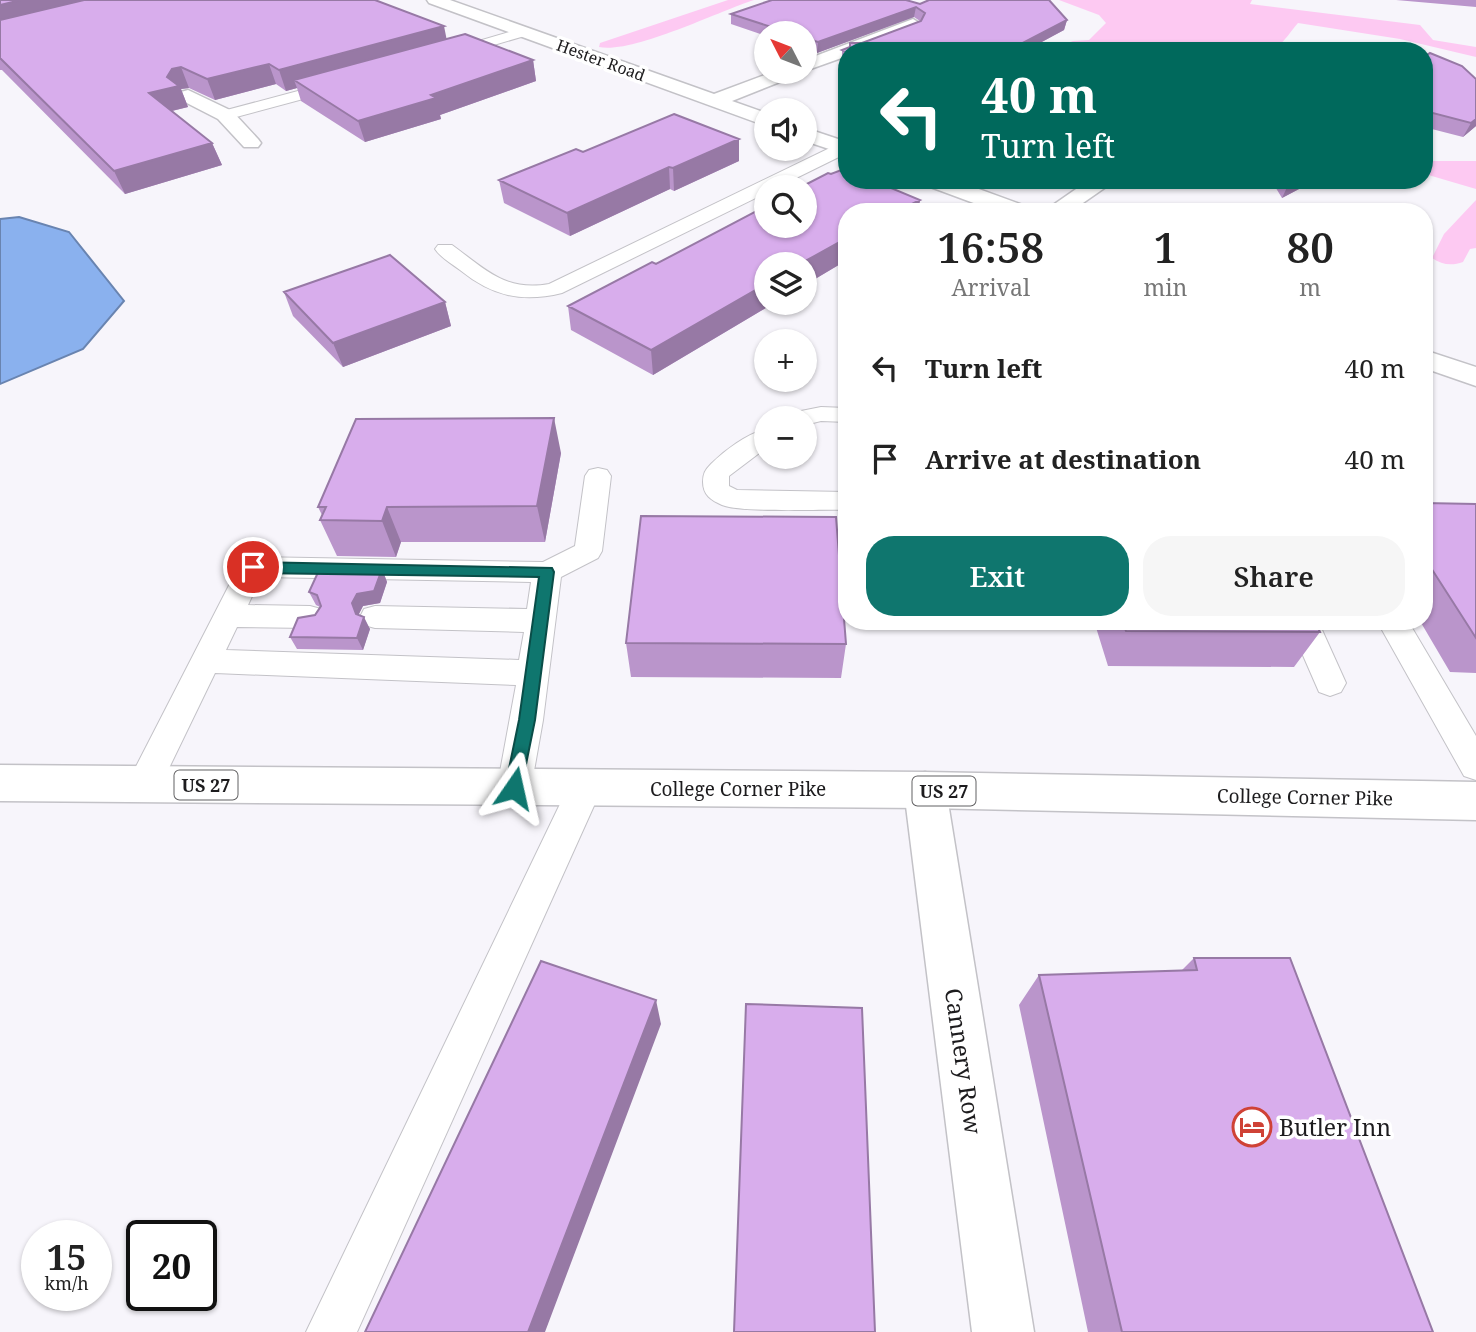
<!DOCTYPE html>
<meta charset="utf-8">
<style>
:root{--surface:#fff;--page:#f6f6f6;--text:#222;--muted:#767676;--accent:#0f766e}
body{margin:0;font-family:"Noto Serif",serif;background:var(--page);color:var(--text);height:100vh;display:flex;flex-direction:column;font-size:26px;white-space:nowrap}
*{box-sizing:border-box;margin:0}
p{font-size:23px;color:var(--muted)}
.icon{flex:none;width:38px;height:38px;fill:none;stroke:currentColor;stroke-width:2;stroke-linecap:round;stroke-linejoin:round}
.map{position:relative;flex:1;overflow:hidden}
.panel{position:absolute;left:838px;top:203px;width:595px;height:427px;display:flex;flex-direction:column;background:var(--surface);border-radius:28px;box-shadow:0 2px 5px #0004}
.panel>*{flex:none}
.hud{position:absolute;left:838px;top:42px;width:595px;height:147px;border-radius:28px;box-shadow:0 2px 5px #0004;background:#00695c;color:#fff;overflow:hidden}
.needle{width:46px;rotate:312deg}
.controls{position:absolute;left:754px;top:21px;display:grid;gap:14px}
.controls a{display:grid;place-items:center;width:63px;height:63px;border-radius:50%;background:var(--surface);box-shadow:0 2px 5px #0004;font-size:35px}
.speed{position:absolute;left:21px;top:1220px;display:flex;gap:14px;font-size:35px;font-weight:700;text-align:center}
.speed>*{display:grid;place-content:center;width:91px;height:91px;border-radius:50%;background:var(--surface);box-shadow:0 2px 5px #0004;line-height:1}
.speed small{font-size:18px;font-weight:400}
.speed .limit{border:4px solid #111;border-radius:10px;background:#fff;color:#111}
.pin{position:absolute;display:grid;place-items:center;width:60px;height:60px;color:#fff;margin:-30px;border:4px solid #fff;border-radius:50%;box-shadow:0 2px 7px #0007}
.me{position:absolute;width:77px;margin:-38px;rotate:11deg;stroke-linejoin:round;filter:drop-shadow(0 0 5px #0008)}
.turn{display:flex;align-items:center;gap:24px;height:147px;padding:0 28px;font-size:32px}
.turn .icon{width:91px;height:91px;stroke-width:2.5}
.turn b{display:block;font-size:49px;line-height:60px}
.eta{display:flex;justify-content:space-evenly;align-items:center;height:119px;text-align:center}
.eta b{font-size:42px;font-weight:600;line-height:49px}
.action{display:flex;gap:14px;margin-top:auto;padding:14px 28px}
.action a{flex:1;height:80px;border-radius:28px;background:var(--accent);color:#fff;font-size:28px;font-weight:600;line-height:80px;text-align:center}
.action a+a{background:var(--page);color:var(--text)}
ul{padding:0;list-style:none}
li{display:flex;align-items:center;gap:21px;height:91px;padding:0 28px}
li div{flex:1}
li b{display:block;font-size:26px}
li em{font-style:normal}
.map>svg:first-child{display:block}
.green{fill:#fdc9f2}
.water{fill:#8ab1ee;stroke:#6984b0;stroke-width:2}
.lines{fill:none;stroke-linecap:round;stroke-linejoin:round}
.lane-casing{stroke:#c3c2c7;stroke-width:2}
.street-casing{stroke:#c3c2c7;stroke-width:3}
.highway-casing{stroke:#c3c2c7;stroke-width:3}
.lane{fill:#fff;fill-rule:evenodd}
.street{fill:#fff;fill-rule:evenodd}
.highway{fill:#fff;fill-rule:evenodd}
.wall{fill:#ba95cb}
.shaded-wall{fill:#9779a5}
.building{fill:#d8adec;stroke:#9779a5;stroke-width:2}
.route{fill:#0f766e;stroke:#0a4d48;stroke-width:2}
.labels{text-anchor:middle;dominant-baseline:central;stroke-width:7;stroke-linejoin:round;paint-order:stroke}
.far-street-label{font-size:16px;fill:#1d1c1e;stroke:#fff}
.shield{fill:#fff;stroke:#616062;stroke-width:2}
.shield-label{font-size:18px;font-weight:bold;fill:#1d1c1e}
.street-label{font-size:19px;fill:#1d1c1e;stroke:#fff}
.near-street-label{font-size:23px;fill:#1d1c1e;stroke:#fff}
.near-poi-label{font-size:23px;fill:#1d1c1e;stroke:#fff;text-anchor:start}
</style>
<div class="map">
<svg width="1476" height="1332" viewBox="0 0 1476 1332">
<rect width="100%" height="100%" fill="#f7f5fb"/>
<!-- green -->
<path class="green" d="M728,0H754C719,11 633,54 599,47L600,43Z
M1059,0H1252L1250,4L1420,25L1433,40L1476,47V57L1400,39L1298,23C1291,31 1285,41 1276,48C1257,60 1203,42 1177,51H1048L1073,41L1089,40L1106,23L1099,15Z
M1425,161H1476V189L1425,174Z
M1476,200V248L1470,249L1463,262C1452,266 1442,265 1432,258L1444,234Z"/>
<!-- water -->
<path class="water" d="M19,217L69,232L124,301L83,349L0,384V219Z"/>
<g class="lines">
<defs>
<path id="lane" d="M523,28L530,32L528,35L446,59L439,55L441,52Z
M339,80L347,85L344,88L225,120L217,115L219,112Z
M838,144H847V153L778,187H766V193L562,293C522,303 492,296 460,270C452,264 441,258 435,249L438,245H452C485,269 505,292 549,284Z
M821,407L847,408V422L821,421L805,425V418H788L791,413Z
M766,429V448L729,476V486L737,490L847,492V510C821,509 742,513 722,505C711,500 703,495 703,482C703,474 705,470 711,464C725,450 747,434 766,429Z
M598,468L607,470L611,476L602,551L598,558L561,577L543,720L531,788L526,799L514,803L502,799L497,788L516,685L215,673L156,795L144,799L132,795L127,784L242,560L252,557L543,562L575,546L585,476L589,470ZM261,577L531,582L527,609L375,606L364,609L360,617L364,625L375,628L524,632L519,660L226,650L237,627L310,628L321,625L325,617L321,609L310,606L248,605Z
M1288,621H1318L1346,683L1341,692L1330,696L1319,692Z
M1377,621H1408L1476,736V780L1464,776Z
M585,773L597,777L602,788L357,1332H306L573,777Z"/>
<path id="street" d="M427,0H450L714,94L773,72H798L795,76L732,101L766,113V126L429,3Z
M913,19L921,24L919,28L860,51H847V56L805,71V60Z
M188,90L232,111L258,139L261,143L258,147H244L218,119L181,100L178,96L181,92Z
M805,128L847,142V155L805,141Z
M922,180H954L1028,207L1031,212H998L925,185Z
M1089,180H1116L1070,212H1043Z
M1424,350L1476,367V386L1424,368Z
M925,772L940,777L946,790L1034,1332H972L904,790L910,777Z"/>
<path id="highway" d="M0,765L925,772L1476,782V820L925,808L0,801Z"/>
</defs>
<!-- lane casing -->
<use href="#lane" class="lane-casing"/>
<!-- street casing -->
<use href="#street" class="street-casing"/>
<!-- highway casing -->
<use href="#highway" class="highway-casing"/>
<!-- lane -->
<use href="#lane" class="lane"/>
<!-- street -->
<use href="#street" class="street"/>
<!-- highway -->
<use href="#highway" class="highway"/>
</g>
<!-- wall -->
<path class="wall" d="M0,0L447,39L533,60L536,81L440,115L441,119L365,142L301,101L297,88L286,91L276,84L215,100L189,88L181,89L188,107L172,111L212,143L222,165L125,194L2,70H0Z
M1396,0H1476V7Z
M920,4L1067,20L1064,30L1025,51H847V63L842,61V50L920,21L914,17L817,53L805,49V33H766V36L731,24V14Z
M1424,57L1476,79V126L1463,137L1424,127Z
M583,152L739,161L674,191L670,189L570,236L504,203L499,180Z
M844,169L847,170V180H872L920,200L918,212H847V260L805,285V264H766V303H774L653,375L571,330L568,306L652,262L656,264L766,206V226H805V187H801L828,173L831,174Z
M1271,180H1316L1282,198Z
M284,292L445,302L451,326L343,367L293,316Z
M561,453L545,542H401L396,557L337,556L320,520L322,515L318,507Z
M1424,503L1476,504V673L1450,672L1420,621H1424Z
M382,569L387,582L380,603L363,606L358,615L370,629L363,650L297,649L290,637L315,615L320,607L316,605L309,592Z
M1094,621H1315L1320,632L1294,667L1108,666Z
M626,643L846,644L841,678L631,677Z
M1194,958L1433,1332H1088L1019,1005L1039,975L1181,971Z"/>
<!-- shaded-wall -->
<path class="shaded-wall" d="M21,0H110L0,26V5Z
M916,7L914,17L817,53L818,42Z
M1067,20L1064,30L1025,51H1016L1017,46Z
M444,26L448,46L294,80L297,88L286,91L279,70Z
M1013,45L1011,51H999Z
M533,60L536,81L440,115L441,119L365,142L358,121Z
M269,64L276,84L215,100L207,79Z
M181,67L189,88L181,89L188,107L159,114L149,93L172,69Z
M1433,113L1425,127H1424V119Z
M1476,119V126L1463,137L1471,123Z
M739,139V161L674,191L673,168Z
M212,143L222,165L125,194L114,171Z
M669,167L670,189L570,236L567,213Z
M1295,180H1316L1282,198L1289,183Z
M920,200L918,212H896Z
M847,238V260L805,285V264H800Z
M766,284V303H774L653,375L651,350Z
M445,302L451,326L343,367L333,343Z
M554,418L561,453L545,542L537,506Z
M387,507L401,542L396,557L382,521Z
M382,569L387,582L380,603L363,606L358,616L364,617L370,629L363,650L357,638L352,603L357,594Z
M656,1000L661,1024L545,1332H528Z"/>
<!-- building -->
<path class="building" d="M0,0H21L0,5Z
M84,0H375L444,26L279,70L269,64L207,79L181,67L172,69L167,77L179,86L149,93L212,143L114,171L0,58V20Z
M772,0H906L920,4L929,0H1049L1067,20L1017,46L1013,45L999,51H847V52L842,50L850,47V43H862L921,21L925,13L916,7L818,42L805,38V33H790L731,14Z
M465,34L533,60L431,95L436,98L358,121L294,80Z
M1430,53L1462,66L1476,79V119L1471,123L1433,113L1424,119V57Z
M674,114L739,139L673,168L669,167L567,213L499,180L576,149L583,152Z
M844,169L847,170V180H872L920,200L896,212H847V238L800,264H766V284L651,350L568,306L652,262L656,264L766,206V226H805V187H801L828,173L831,174Z
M390,255L445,302L333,343L284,292Z
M554,418L537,506L387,507L382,521L320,520L326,507H318L356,419Z
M1424,503L1476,504V638L1424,557Z
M641,516L836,517L846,644L626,643Z
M320,568L382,569L374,591L357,594L352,603L356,614L364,617L357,638L290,637L298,618L315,615L321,606L317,595L309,592Z
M1122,621H1315L1320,632L1126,631Z
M1194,958H1290L1433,1332H1122L1039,975L1197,970Z
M541,961L656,1000L528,1332H365Z
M746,1004L862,1008L875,1332H734Z"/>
<!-- route -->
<path class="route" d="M253,562L552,568L554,572L535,720L520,794L514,796L508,794L505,788L519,720L539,577L253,573L245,567Z"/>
<!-- icons -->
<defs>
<symbol id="hotel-ring" viewBox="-11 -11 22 22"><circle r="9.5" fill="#fff" stroke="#cf4236" stroke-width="1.5"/><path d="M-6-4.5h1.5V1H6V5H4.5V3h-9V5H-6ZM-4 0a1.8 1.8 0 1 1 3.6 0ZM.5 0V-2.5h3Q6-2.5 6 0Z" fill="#cf4236"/></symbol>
</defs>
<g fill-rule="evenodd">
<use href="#hotel-ring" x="1230" y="1105" width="44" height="44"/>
</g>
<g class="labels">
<!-- far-street labels -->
<g class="far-street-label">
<text transform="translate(601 60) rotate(20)">Hester Road</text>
</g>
<!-- shield labels -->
<g class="shield">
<rect x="174.5" y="770.5" width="63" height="29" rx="5"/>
<rect x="912.5" y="776.5" width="63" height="29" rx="5"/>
</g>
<g class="shield-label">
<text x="206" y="785">US 27</text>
<text x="944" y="791">US 27</text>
</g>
<!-- street labels -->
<g class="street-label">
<text x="738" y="789">College Corner Pike</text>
<text transform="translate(1305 797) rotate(1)">College Corner Pike</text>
</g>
<!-- near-street labels -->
<g class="near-street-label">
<text transform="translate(964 1061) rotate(82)">Cannery Row</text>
</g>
<!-- near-poi labels -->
<g class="near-poi-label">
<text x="1279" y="1127">Butler Inn</text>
</g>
</g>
</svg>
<div class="controls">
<a><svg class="needle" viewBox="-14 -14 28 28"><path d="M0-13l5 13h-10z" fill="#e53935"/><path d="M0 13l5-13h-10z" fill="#767676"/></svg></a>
<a><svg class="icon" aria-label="sound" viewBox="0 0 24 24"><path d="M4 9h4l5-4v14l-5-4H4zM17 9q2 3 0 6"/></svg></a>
<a><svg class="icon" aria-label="search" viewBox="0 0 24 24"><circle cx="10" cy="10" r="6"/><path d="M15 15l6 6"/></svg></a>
<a><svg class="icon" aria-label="layers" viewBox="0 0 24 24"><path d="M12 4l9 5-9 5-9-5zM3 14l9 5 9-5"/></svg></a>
<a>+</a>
<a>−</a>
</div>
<div class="speed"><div>15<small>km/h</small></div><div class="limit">20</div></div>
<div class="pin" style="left:253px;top:567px;background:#d93025"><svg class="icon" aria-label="arrive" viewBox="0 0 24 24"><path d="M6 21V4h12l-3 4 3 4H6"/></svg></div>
<svg class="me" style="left:514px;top:788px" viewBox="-20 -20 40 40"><path d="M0-17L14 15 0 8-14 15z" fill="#0f766e" stroke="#fff" stroke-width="4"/></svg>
<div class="hud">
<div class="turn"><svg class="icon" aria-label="left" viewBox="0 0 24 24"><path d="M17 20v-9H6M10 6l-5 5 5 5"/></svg><div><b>40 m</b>Turn left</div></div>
</div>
<section class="panel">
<div class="eta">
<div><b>16:58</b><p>Arrival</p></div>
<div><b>1</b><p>min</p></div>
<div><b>80</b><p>m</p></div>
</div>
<ul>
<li><svg class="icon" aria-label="left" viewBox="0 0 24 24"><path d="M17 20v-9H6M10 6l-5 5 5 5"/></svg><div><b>Turn left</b></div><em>40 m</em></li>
<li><svg class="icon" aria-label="arrive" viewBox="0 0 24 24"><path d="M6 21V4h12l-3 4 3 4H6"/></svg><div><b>Arrive at destination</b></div><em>40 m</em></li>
</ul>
<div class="action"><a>Exit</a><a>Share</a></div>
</section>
</div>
